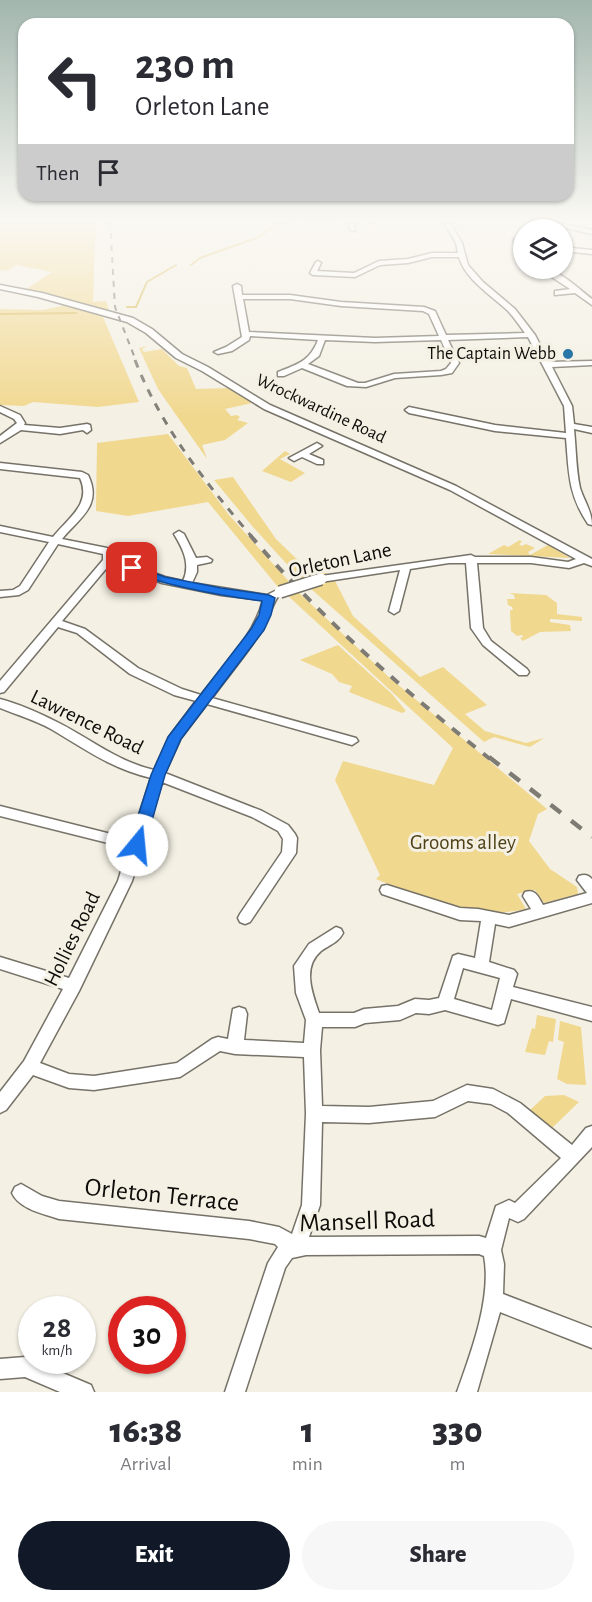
<!DOCTYPE html>
<style>
:root{--surface:#fff;--page:#f7f7f7;--text:#2b2b33;--muted:#7c7c81;--accent:#111827}
body{margin:0;font-family:"Alegreya Sans",sans-serif;background:var(--page);color:var(--text);height:100vh;display:flex;flex-direction:column;font-size:22px;white-space:nowrap}
*{box-sizing:border-box;margin:0}
p{font-size:20px;color:var(--muted)}
.icon{flex:none;width:33px;height:33px;fill:none;stroke:currentColor;stroke-width:2;stroke-linecap:round;stroke-linejoin:round}
.map{position:relative;height:1392px;overflow:hidden}
.side{display:flex;flex-direction:column;background:var(--surface);flex:1}
.side>*{flex:none}
.banner{position:absolute;left:18px;top:18px;width:556px;height:183px;border-radius:18px;box-shadow:0 2px 4px #0004;background:#fff;color:var(--text);overflow:hidden}
.fabs{position:absolute;left:513px;top:219px;display:grid;gap:12px}
.fabs a{display:grid;place-items:center;width:60px;height:60px;border-radius:50%;background:var(--surface);box-shadow:0 2px 4px #0004;font-size:30px}
.speed{position:absolute;left:18px;top:1296px;display:flex;gap:12px;font-size:30px;font-weight:700;text-align:center}
.speed>*{display:grid;place-content:center;width:78px;height:78px;border-radius:50%;background:var(--surface);box-shadow:0 2px 4px #0004;line-height:1}
.speed small{font-size:15px;font-weight:400}
.speed .limit{border:9px solid #d22;background:#fff;color:#111}
.pin{position:absolute;display:grid;place-items:center;width:51px;height:51px;color:#fff;margin:-26px;border-radius:12px;box-shadow:0 3px 9px #0006}
.me{position:absolute;width:66px;margin:-33px;rotate:17deg;stroke-linejoin:round;filter:drop-shadow(0 0 4px #0008)}
.turn{display:flex;align-items:center;gap:21px;height:126px;padding:0 18px;font-size:27px}
.turn .icon{width:78px;height:78px;stroke-width:2.5}
.turn b{display:block;font-size:42px;line-height:51px}
.then{display:flex;align-items:center;height:57px;padding:0 18px;background:#0003;gap:12px;font-size:22px}
.eta{display:flex;justify-content:space-evenly;align-items:center;height:102px;text-align:center}
.eta b{font-size:36px;font-weight:800;line-height:42px}
.button{display:flex;gap:12px;margin-top:auto;padding:12px 18px}
.button a{flex:1;height:69px;border-radius:36px;background:var(--accent);color:#fff;font-size:24px;font-weight:800;line-height:69px;text-align:center}
.button a+a{background:var(--page);color:var(--text)}
.map>svg:first-child{display:block}
.green{fill:#f1d88f}
.lines{fill:none;stroke-linecap:round;stroke-linejoin:round}
.stream{stroke:#daba54;stroke-width:2}
.minor-casing{stroke:#767268;stroke-width:3}
.minor{fill:#fff;fill-rule:evenodd}
.rail-far3{stroke:#7e7b74;stroke-width:2;stroke-dasharray:6 6;stroke-linecap:butt}
.rail-far2{stroke:#7e7b74;stroke-width:3;stroke-dasharray:8 8;stroke-linecap:butt}
.rail-far1{stroke:#7e7b74;stroke-width:4;stroke-dasharray:10 10;stroke-linecap:butt}
.rail{stroke:#7e7b74;stroke-width:4.5;stroke-dasharray:13 13;stroke-linecap:butt}
.minor-bridge-casing{stroke:#767268;stroke-width:14;stroke-linecap:butt}
.minor-bridge{stroke:#fff;stroke-width:11}
.route{fill:#1a73e8;stroke:#114b97;stroke-width:1.5}
.poi-dot{fill:#2876a8;stroke:#f4f0e4;stroke-width:2}
.labels{text-anchor:middle;dominant-baseline:central;stroke-width:6;stroke-linejoin:round;paint-order:stroke}
.far-poi-label{font-size:18px;fill:#0e0c09;stroke:#f4f0e4;text-anchor:end}
.far-street-label{font-size:18px;fill:#0e0c09;stroke:#f4f0e4}
.street-label{font-size:21px;fill:#0e0c09;stroke:#f4f0e4}
.park-label{font-size:21px;fill:#4f4117;stroke:#f4f0e4}
.near-street-label{font-size:26px;fill:#0e0c09;stroke:#f4f0e4}
</style>
<div class="map">
<svg width="592" height="1392" viewBox="0 0 592 1392">
<rect width="100%" height="100%" fill="#f4f0e4"/>
<!-- green -->
<path class="green" d="M0,221H98L95,242L93,302L106,301L110,313L25,290L52,272L16,265L6,271L0,270Z
M66,305L103,317L139,402L98,407L33,402L24,406L0,405V309L43,310Z
M148,346L142,349L144,352L162,349L179,366L187,368L196,389L231,388L252,403L225,409L231,416L237,415L240,417L237,420L248,423L225,440L202,445L207,459L158,389L139,348Z
M168,434L229,515L293,586L278,587L208,502L128,516L96,511L97,443Z
M285,451L290,454L280,459L305,473L291,482L262,471Z
M233,477L276,539L305,567L332,575L303,582L253,527L214,480Z
M520,540L522,542L519,544L522,546L526,544L535,548L528,552L530,555L548,545L570,558L488,554L504,545L508,547Z
M334,579L353,616L420,677L443,667L487,705L465,714L485,731L526,743L544,738L530,747L494,737L484,742L310,588Z
M298,592L390,678L547,809L538,814L529,841L550,869L577,887L578,894L544,903L535,890L517,894L526,909C474,921 423,898 376,879L380,875L335,780L343,761L434,785L453,748L286,594Z
M509,593L546,595L557,603V614L582,617V621L550,619V622L570,625L571,631L540,632L523,641L520,638L523,637L522,635L517,636L511,631L510,610H513L512,607L508,605L507,599H515L514,595Z
M338,645L392,694L406,711L402,713L349,692L352,686L339,682L332,674L300,660Z
M537,1015L556,1019L553,1042L549,1041L545,1055L525,1052L532,1028L535,1029Z
M560,1021L581,1027L586,1085L567,1084L557,1079L563,1047L564,1042L558,1040Z
M564,1095L579,1102L551,1129L529,1111L545,1096Z"/>
<g class="lines">
<!-- stream -->
<path class="stream" d="M302,221L342,222
M364,222L373,224L379,221
M191,265L200,258L259,237L276,224L296,221
M127,307H136L147,282L176,265
M0,314L76,313"/>
<defs>
<path id="minor" d="M348,221H354L355,231H351Z
M443,221H449L462,243L468,265L483,282L515,309L535,335L549,362L592,361V365L552,367L572,406L574,424L592,427V433L574,429C576,448 576,470 580,488C584,501 592,511 592,525L588,524C568,494 569,473 566,438L495,431L409,413L405,410L409,407L495,425L566,433L564,406L528,337L448,340L459,363L452,373L441,375L395,378L366,387L347,386L302,368L284,376H278V372C298,364 310,361 318,340L250,336L249,340L232,351L218,354L214,352L226,347L242,337L233,286L237,284L241,286L242,295H290L341,302L424,307L435,311L446,335L525,333C519,325 514,317 507,310C491,295 465,279 459,257H432L408,263L380,265L355,277L313,275L310,273L316,262L318,261L321,263L317,271L354,273L379,261L408,259L432,253H458L456,243ZM243,299H290L341,306L423,311L429,314L439,336L375,338L249,332ZM325,340L375,342L441,340L451,363L446,369L441,371L394,374L365,383H358L308,364L319,356Z
M548,221L592,230V234L544,223Z
M516,238L524,245V249L516,246L513,240Z
M562,247L592,250V254L562,251Z
M538,268C559,268 576,287 592,299V305L575,293L555,295V291L570,289Z
M0,285L42,293L133,318L152,329L182,354L208,367L270,405L456,486L592,559V566L584,563L569,568L531,563H477L483,628L491,641L527,669L529,672L527,675H519L483,645L471,628L466,563H449L410,569L399,611L394,614L389,611L400,570L321,582L316,579L321,576L471,555L475,557H531L568,562L576,559L450,490L264,409L202,371L176,358L146,333L127,322L38,297L0,289Z
M0,406L20,415L25,423L24,425L60,428L87,424L90,425L91,430L87,433L83,430L60,434L21,430L0,443V436L17,423L14,419L0,412Z
M317,443L322,446L309,454L323,460V464H317L302,457L294,461L289,458Z
M0,463L82,472L88,475C103,506 79,518 62,539L107,548L113,552V558L165,577L183,581C191,564 183,549 174,534L179,531L184,534L196,558L207,557L212,560L211,562L197,565V572L192,583L267,595L275,591L279,592L280,594C271,604 270,619 261,632C246,655 228,676 212,698L356,738L358,741L352,745L207,704L181,738L165,773L262,811L288,825L295,834L297,838L296,853L250,922L245,924L240,922L238,918L240,914L282,852L283,839L278,831L252,817L162,782L132,881L79,991L40,1063L69,1074L94,1076L177,1063L212,1039L218,1037L228,1039L233,1009L239,1007L245,1009L247,1014L244,1040L304,1043L306,1020L296,993L294,966L309,944L336,927L341,929L343,933C339,942 329,945 321,951C302,967 312,993 319,1013H354L364,1009L398,1006L415,999L429,1000L439,998L453,956L458,954L475,958L481,921L460,920L382,894L380,890L382,886L387,885L460,908L478,909L509,915L531,909L523,896L525,892C536,889 538,897 543,905L587,893L577,880L579,876C585,874 588,875 592,879V903L509,927L495,924L489,962L514,970L517,974L513,987L592,1007V1021L511,999L504,1023L498,1025L445,1010L429,1014L416,1013L400,1020L365,1023L355,1027H322L320,1050L322,1106L369,1107L433,1101L467,1085L493,1089L520,1103L572,1145L586,1128L592,1126V1147L524,1219L518,1222L509,1218L501,1250L504,1264L503,1294L592,1328V1348L500,1312L477,1392H457C471,1353 492,1297 484,1256L479,1254L306,1255L292,1258L285,1268L245,1392H225L268,1263L278,1247L275,1244L249,1239L59,1219C44,1214 19,1209 12,1193L15,1187L21,1184L42,1196L59,1201L249,1221L279,1227L292,1234L302,1205L306,1114L304,1057L235,1054L220,1051L180,1077L94,1090L69,1088L33,1075L6,1110L0,1113V1092L24,1061L63,989L0,969V957L69,978L118,881L128,848L0,816V806L131,839L151,778C112,769 85,749 51,729C35,720 17,715 0,708V699C19,704 39,713 57,722C91,739 116,761 154,770L169,737L196,701L174,695L130,674L77,633L58,627L4,692L0,693V681L103,560V554L58,544L28,590L19,595L0,597V591L13,590L20,586L49,542L0,532V526L53,537C68,518 92,504 80,478L0,469ZM110,564L162,583L221,595L263,600C254,636 223,666 201,695L182,689L138,668L85,629L62,621ZM463,968L500,978L492,1010L454,999ZM468,1101L491,1104L508,1113L561,1158L515,1203L509,1200L496,1206L486,1238L479,1236L309,1237L320,1205L322,1122L369,1123L435,1117Z
M25,1357L91,1385L94,1392H60L25,1377L0,1379V1359Z"/>
</defs>
<!-- minor casing -->
<use href="#minor" class="minor-casing"/>
<!-- minor -->
<use href="#minor" class="minor"/>
<!-- rail-far3 -->
<path class="rail-far3" d="M110,221L115,307L136,361"/>
<!-- rail-far2 -->
<path class="rail-far2" d="M135,360C161,427 205,482 252,537"/>
<!-- rail-far1 -->
<path class="rail-far1" d="M250,535C321,619 405,691 490,759"/>
<!-- rail -->
<path class="rail" d="M489,757L592,837"/>
<defs>
<path id="minor-bridge" d="M280,592L321,579"/>
</defs>
<!-- minor-bridge casing -->
<use href="#minor-bridge" class="minor-bridge-casing"/>
<!-- minor-bridge -->
<use href="#minor-bridge" class="minor-bridge"/>
</g>
<!-- sky -->
<linearGradient id="sky" x2="0" y2="1"><stop stop-color="#a2b6ad"/><stop offset="0.53" stop-color="#faf8f3"/><stop offset="1" stop-color="#faf8f3" stop-opacity="0"/></linearGradient>
<rect width="592" height="416" fill="url(#sky)"/>
<!-- route -->
<path class="route" d="M132,565L165,577L221,588L269,595L275,598L271,615L264,630L181,739L165,775L145,845L142,849H131L129,845L151,775L168,737L251,629L259,615L262,601C216,595 171,587 127,571V566Z"/>
<!-- markers -->
<circle class="poi-dot" cx="568" cy="354" r="6"/>
<g class="labels">
<!-- far-poi labels -->
<g class="far-poi-label">
<text x="556" y="354">The Captain Webb</text>
</g>
<!-- far-street labels -->
<g class="far-street-label">
<text transform="translate(321 409) rotate(25)">Wrockwardine Road</text>
</g>
<!-- street labels -->
<g class="street-label">
<text transform="translate(340 560) rotate(-12)">Orleton Lane</text>
<text transform="translate(87 722) rotate(26)">Lawrence Road</text>
<text transform="translate(72 939) rotate(-64)">Hollies Road</text>
</g>
<!-- park labels -->
<g class="park-label">
<text x="463" y="842">Grooms alley</text>
</g>
<!-- near-street labels -->
<g class="near-street-label">
<text transform="translate(162 1195) rotate(6)">Orleton Terrace</text>
<text transform="translate(367 1221) rotate(-2)">Mansell Road</text>
</g>
</g>
</svg>
<div class="fabs">
<a><svg class="icon" aria-label="layers" viewBox="0 0 24 24"><path d="M12 4l9 5-9 5-9-5zM3 14l9 5 9-5"/></svg></a>
</div>
<div class="speed"><div>28<small>km/h</small></div><div class="limit">30</div></div>
<div class="pin" style="left:132px;top:568px;background:#d93025"><svg class="icon" aria-label="arrive" viewBox="0 0 24 24"><path d="M6 21V4h12l-3 4 3 4H6"/></svg></div>
<svg class="me" style="left:137px;top:845px" viewBox="-20 -20 40 40"><circle r="19" fill="#fff"/><path d="M0-13L10 11 0 6-10 11z" fill="#1a73e8"/></svg>
<div class="banner">
<div class="turn"><svg class="icon" aria-label="left" viewBox="0 0 24 24"><path d="M17 20v-9H6M10 6l-5 5 5 5"/></svg><div><b>230 m</b>Orleton Lane</div></div>
<div class="then">Then<svg class="icon" aria-label="arrive" viewBox="0 0 24 24"><path d="M6 21V4h12l-3 4 3 4H6"/></svg></div>
</div>
</div>
<section class="side">
<div class="eta">
<div><b>16:38</b><p>Arrival</p></div>
<div><b>1</b><p>min</p></div>
<div><b>330</b><p>m</p></div>
</div>
<div class="button"><a>Exit</a><a>Share</a></div>
</section>
